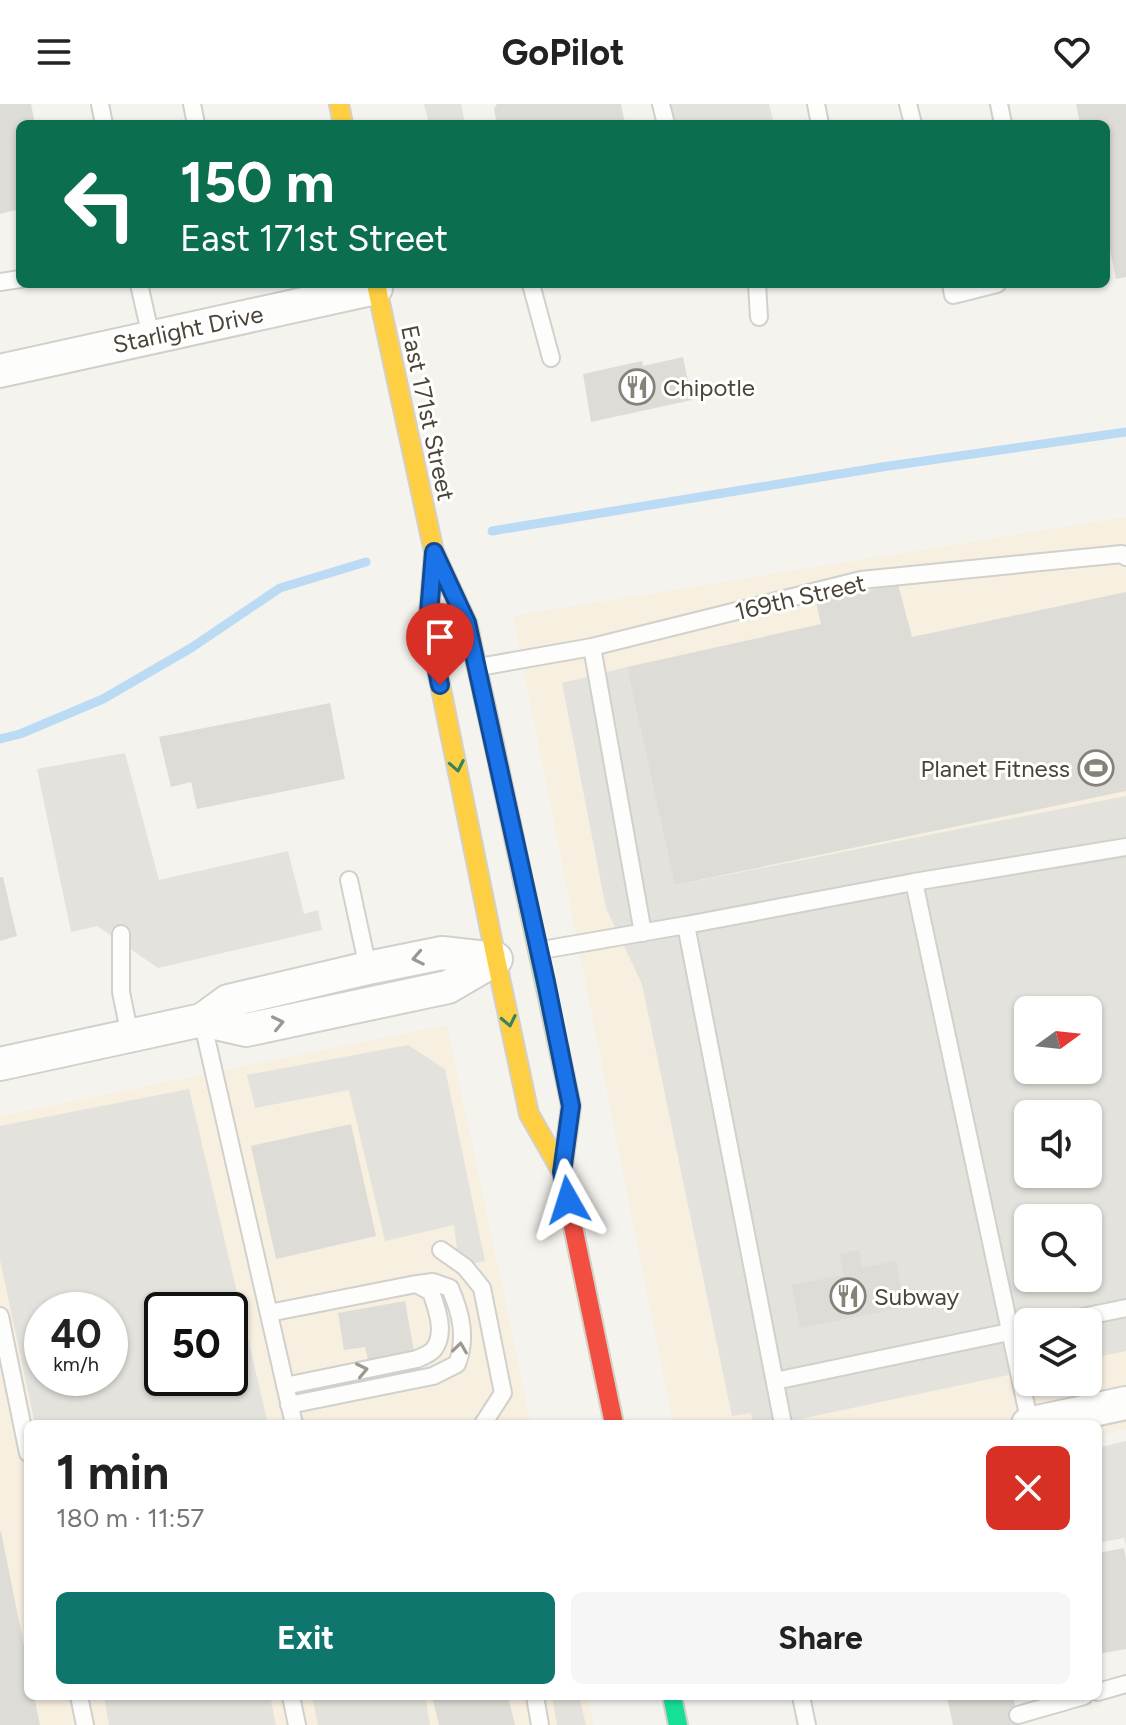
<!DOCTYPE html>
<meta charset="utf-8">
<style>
:root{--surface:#fff;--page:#f6f6f6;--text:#222;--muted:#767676;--accent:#0f766e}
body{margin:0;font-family:Figtree,sans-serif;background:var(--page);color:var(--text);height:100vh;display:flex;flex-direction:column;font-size:30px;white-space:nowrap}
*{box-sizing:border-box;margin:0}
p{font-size:26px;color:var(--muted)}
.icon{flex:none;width:44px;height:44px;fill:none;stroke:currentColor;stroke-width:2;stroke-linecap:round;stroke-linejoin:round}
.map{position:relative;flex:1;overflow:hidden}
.side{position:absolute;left:24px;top:1316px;width:1078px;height:280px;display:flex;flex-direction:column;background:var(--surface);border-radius:12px;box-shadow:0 2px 6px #0004}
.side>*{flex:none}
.banner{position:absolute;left:16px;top:16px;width:1094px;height:168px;border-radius:12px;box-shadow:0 2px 6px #0004;background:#0b6e4f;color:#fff;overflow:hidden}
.needle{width:52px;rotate:75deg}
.controls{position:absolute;left:1014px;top:892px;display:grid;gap:16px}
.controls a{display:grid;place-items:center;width:88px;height:88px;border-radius:12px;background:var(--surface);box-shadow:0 2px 6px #0004;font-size:40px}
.speed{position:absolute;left:24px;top:1188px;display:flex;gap:16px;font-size:40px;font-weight:700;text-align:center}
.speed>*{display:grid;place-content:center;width:104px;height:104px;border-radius:50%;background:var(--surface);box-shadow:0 2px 6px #0004;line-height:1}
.speed small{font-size:20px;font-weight:400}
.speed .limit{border:4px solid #111;border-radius:12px;background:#fff;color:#111}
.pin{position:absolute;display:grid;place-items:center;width:68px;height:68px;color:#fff;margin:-82px -34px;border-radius:50% 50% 50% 0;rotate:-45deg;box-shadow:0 0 8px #0007}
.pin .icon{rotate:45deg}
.me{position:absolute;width:88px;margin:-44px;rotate:354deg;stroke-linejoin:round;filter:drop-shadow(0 0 6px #0008)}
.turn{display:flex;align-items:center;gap:28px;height:168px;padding:0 32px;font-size:36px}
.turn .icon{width:104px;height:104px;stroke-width:2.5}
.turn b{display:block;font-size:56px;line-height:68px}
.round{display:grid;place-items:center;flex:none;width:84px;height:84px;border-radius:12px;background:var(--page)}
.overview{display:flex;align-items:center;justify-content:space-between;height:136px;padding:0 32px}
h1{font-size:48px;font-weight:700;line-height:60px}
.action{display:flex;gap:16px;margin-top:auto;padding:16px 32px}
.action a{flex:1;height:92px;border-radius:12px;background:var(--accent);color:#fff;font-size:32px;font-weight:700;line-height:92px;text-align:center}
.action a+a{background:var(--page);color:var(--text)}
header{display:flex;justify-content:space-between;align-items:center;height:104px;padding:0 32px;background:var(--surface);font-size:36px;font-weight:700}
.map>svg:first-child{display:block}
.commercial{fill:#f7efe0;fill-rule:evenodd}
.parking{fill:#e3e2dc;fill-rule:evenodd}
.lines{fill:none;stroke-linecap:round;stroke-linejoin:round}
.stream{stroke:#bbdbf5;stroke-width:9}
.building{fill:#dedcd6}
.lane-casing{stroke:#d2d0cb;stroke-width:20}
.street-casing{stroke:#d2d0cb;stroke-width:36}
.fast-casing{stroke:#d4d0c4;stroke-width:22}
.slow-casing{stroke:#d4d0c4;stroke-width:22}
.jam-casing{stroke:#d4d0c4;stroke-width:22}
.lane{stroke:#fdfdfc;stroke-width:16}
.street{stroke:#fdfdfc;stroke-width:32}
.fast{stroke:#16e098;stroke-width:18}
.slow{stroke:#ffcf43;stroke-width:18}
.jam{stroke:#f24e42;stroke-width:18}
.oneway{stroke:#36835e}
.oneway2{stroke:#9c9890}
.route-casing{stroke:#114b97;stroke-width:20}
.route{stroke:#1a73e8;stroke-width:14}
.labels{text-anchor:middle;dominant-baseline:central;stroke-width:6;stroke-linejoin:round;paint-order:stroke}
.street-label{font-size:24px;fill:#4c4537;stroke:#fff}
.poi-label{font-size:24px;fill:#4c4537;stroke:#fff;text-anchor:start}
</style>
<header><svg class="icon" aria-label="menu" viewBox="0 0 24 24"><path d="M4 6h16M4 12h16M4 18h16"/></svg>GoPilot<svg class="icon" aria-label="heart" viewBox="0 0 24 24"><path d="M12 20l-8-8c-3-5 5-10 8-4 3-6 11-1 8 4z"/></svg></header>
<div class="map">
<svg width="1126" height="1621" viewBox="0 0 1126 1621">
<rect width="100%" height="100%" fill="#f4f3ee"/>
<!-- commercial -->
<path class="commercial" d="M1126,413V1325L1098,1332V1320H673L513,512ZM1028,906H1088V966H1028ZM1028,1010H1088V1070H1028ZM1028,1114H1088V1174H1028ZM1028,1218H1088V1278H1028Z
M447,921L531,1320H28V1592H588L594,1621H0V1012ZM42,1206H110V1274H42ZM162,1206H230V1274H162Z"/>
<!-- parking -->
<path class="parking" d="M424,0H461L465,20H429Z
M671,0H769L774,20H675Z
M627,563L676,781L1126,692V1247L1088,1255V1218H1028V1267L776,1320H753L751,1309L732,1312L642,880L606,804L562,579ZM1028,906H1088V966H1028ZM1028,1010H1088V1070H1028ZM1028,1114H1088V1174H1028Z
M125,649L159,776L288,747L304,810L318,806L322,826L158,864L97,822L71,828L37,665Z
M408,941L445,965L485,1157L459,1162L454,1121L385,1137L349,986L255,1004L247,971Z
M189,985L268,1320H35L0,1156V1022ZM42,1206H110V1274H42ZM162,1206H230V1274H162Z
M1126,1337V1441L1124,1434L1098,1439V1344Z
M104,1592H270L276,1621H109Z
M312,1592H425L430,1621H318Z
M552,1592H579L586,1621H557Z"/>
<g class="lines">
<!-- stream -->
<path class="stream" d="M492,427L882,363L1126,328
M0,635L20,630L103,595L191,544L280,484L366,458"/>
</g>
<!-- building -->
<path class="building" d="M0,0H31L35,20H20V105L0,110Z
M497,0H621L625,20H497L494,5Z
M1076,0H1126V173L1116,175L1106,127V20H1080Z
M683,253L692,296L591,318L583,270L642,257L643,262Z
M898,480L912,533L1126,488V687L675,781L627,563L821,520L816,498Z
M330,599L345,675L197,705L191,678L171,683L159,633Z
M0,773H3L17,832L0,837Z
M351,1020L376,1132L276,1155L251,1042Z
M859,1146L862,1164L896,1157L905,1203L800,1224L792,1181L844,1171L839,1150Z
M405,1197L414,1248L368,1256L365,1243L344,1246L338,1209Z
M0,1428H1L28,1561V1592H34L40,1621H0Z
M1124,1444L1126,1455V1545L1098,1550V1449Z
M432,1592H508L515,1621H439Z
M947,1592H1013L1020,1621H953Z"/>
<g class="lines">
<defs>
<path id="lane" d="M100,0L104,20
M192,0L196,20
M661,0L666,20
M816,0L820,20
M908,0L913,20
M999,0L1003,20
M0,178L20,175
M139,180L151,233
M531,180L551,254
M757,180L759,213
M951,180L953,191L997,180
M592,543L643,829
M479,563L592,543L861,476L1122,450L1126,453
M349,776L368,864
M914,778L1030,1320
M686,821L914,778L1126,743
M121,830V888L130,932
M542,846L686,821L783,1320
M202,916L294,1320
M441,1146L465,1163L482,1184L503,1289L483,1320
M269,1209L416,1180L431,1188C437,1205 446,1229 434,1245C430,1250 423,1252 417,1255L285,1282
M0,1212L28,1349
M1058,1218L1126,1204
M775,1277L1028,1224
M289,1301L433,1272L457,1260C467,1234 461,1209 450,1184L433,1178L418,1180
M1098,1588L1126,1580
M79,1592L85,1621
M291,1592L297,1621
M535,1592L540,1621
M801,1592L807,1621
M1018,1611L1084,1592"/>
<path id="street" d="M0,267L376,184
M202,916L246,926L448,883L496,855
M0,960L202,916L228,897L368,864L442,849L496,855
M1028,1320L1126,1299"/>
<path id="fast" d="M494,640L571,1002L562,1068
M672,1592L678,1621"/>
<path id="slow" d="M339,0L343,20
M376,180L434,448L467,519L494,640
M434,450L428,521L496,855L529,1010L562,1068L568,1098"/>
<path id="jam" d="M568,1098L614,1320"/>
</defs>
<!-- lane casing -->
<use href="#lane" class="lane-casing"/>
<!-- street casing -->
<use href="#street" class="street-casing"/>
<!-- fast casing -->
<use href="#fast" class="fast-casing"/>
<!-- slow casing -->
<use href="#slow" class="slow-casing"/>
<!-- jam casing -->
<use href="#jam" class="jam-casing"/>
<!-- lane -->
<use href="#lane" class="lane"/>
<!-- street -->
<use href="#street" class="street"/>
<!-- fast -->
<use href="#fast" class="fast"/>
<!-- slow -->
<use href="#slow" class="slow"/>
<!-- jam -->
<use href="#jam" class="jam"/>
</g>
<!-- one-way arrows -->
<defs><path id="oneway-chevron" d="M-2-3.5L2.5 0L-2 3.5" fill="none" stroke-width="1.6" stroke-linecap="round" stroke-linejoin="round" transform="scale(2)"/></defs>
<g class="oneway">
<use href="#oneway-chevron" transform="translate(457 662) rotate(79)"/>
<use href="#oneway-chevron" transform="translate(509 917) rotate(78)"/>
</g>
<g class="oneway2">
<use href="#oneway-chevron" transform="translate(418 854) rotate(169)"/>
<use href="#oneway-chevron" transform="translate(278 919) rotate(-12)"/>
<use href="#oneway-chevron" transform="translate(460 1244) rotate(-82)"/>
<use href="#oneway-chevron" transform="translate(362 1266) rotate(-12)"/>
</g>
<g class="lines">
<defs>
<path id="route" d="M440,581L428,521L434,448L467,519L546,878L571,1002L562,1068L568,1096"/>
</defs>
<!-- route casing -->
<use href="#route" class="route-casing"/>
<!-- route -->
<use href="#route" class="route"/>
</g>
<!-- icons -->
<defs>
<symbol id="restaurant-ring" viewBox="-11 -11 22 22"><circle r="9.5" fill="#fff" stroke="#878277" stroke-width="1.5"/><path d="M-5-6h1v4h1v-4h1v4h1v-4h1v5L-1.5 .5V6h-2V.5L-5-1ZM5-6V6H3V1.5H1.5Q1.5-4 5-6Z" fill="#878277"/></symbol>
<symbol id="stadium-ring" viewBox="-11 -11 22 22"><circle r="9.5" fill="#fff" stroke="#878277" stroke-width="1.5"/><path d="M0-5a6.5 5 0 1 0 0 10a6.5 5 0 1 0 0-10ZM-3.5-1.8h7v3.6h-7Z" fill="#878277"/></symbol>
</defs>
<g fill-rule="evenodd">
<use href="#restaurant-ring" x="617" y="263" width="40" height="40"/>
<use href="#stadium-ring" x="1076" y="644" width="40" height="40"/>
<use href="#restaurant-ring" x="828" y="1172" width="40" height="40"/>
</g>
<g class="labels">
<!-- street labels -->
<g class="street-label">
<text transform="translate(188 225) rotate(-12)">Starlight Drive</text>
<text transform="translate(428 309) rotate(78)">East 171st Street</text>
<text transform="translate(800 493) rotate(-13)">169th Street</text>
</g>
<!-- poi labels -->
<g class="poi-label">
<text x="663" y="283">Chipotle</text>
<text x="1070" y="664" text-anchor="end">Planet Fitness</text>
<text x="874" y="1192">Subway</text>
</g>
</g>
</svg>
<div class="controls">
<a><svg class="needle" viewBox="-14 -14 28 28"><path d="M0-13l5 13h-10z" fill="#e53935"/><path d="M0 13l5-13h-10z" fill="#767676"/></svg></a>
<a><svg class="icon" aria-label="sound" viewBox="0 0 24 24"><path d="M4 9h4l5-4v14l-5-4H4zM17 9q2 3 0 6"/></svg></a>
<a><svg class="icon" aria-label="search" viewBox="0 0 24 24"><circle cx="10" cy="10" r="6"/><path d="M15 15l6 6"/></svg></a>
<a><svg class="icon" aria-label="layers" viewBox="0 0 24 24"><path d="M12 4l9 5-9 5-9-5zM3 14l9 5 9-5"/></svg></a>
</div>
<div class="speed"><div>40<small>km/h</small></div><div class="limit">50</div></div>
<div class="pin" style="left:440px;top:581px;background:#d93025"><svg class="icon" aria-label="arrive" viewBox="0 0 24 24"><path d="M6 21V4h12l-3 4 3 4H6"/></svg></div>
<svg class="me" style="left:568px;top:1096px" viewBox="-20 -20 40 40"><path d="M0-17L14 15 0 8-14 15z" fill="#1a73e8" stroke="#fff" stroke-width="4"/></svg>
<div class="banner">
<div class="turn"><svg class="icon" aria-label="left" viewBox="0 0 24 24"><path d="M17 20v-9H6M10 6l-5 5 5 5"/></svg><div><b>150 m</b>East 171st Street</div></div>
</div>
<section class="side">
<div class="overview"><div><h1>1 min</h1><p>180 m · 11:57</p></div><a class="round" style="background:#d93025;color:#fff"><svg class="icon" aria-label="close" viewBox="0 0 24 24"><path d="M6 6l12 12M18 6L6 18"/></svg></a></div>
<div class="action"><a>Exit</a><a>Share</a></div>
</section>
</div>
